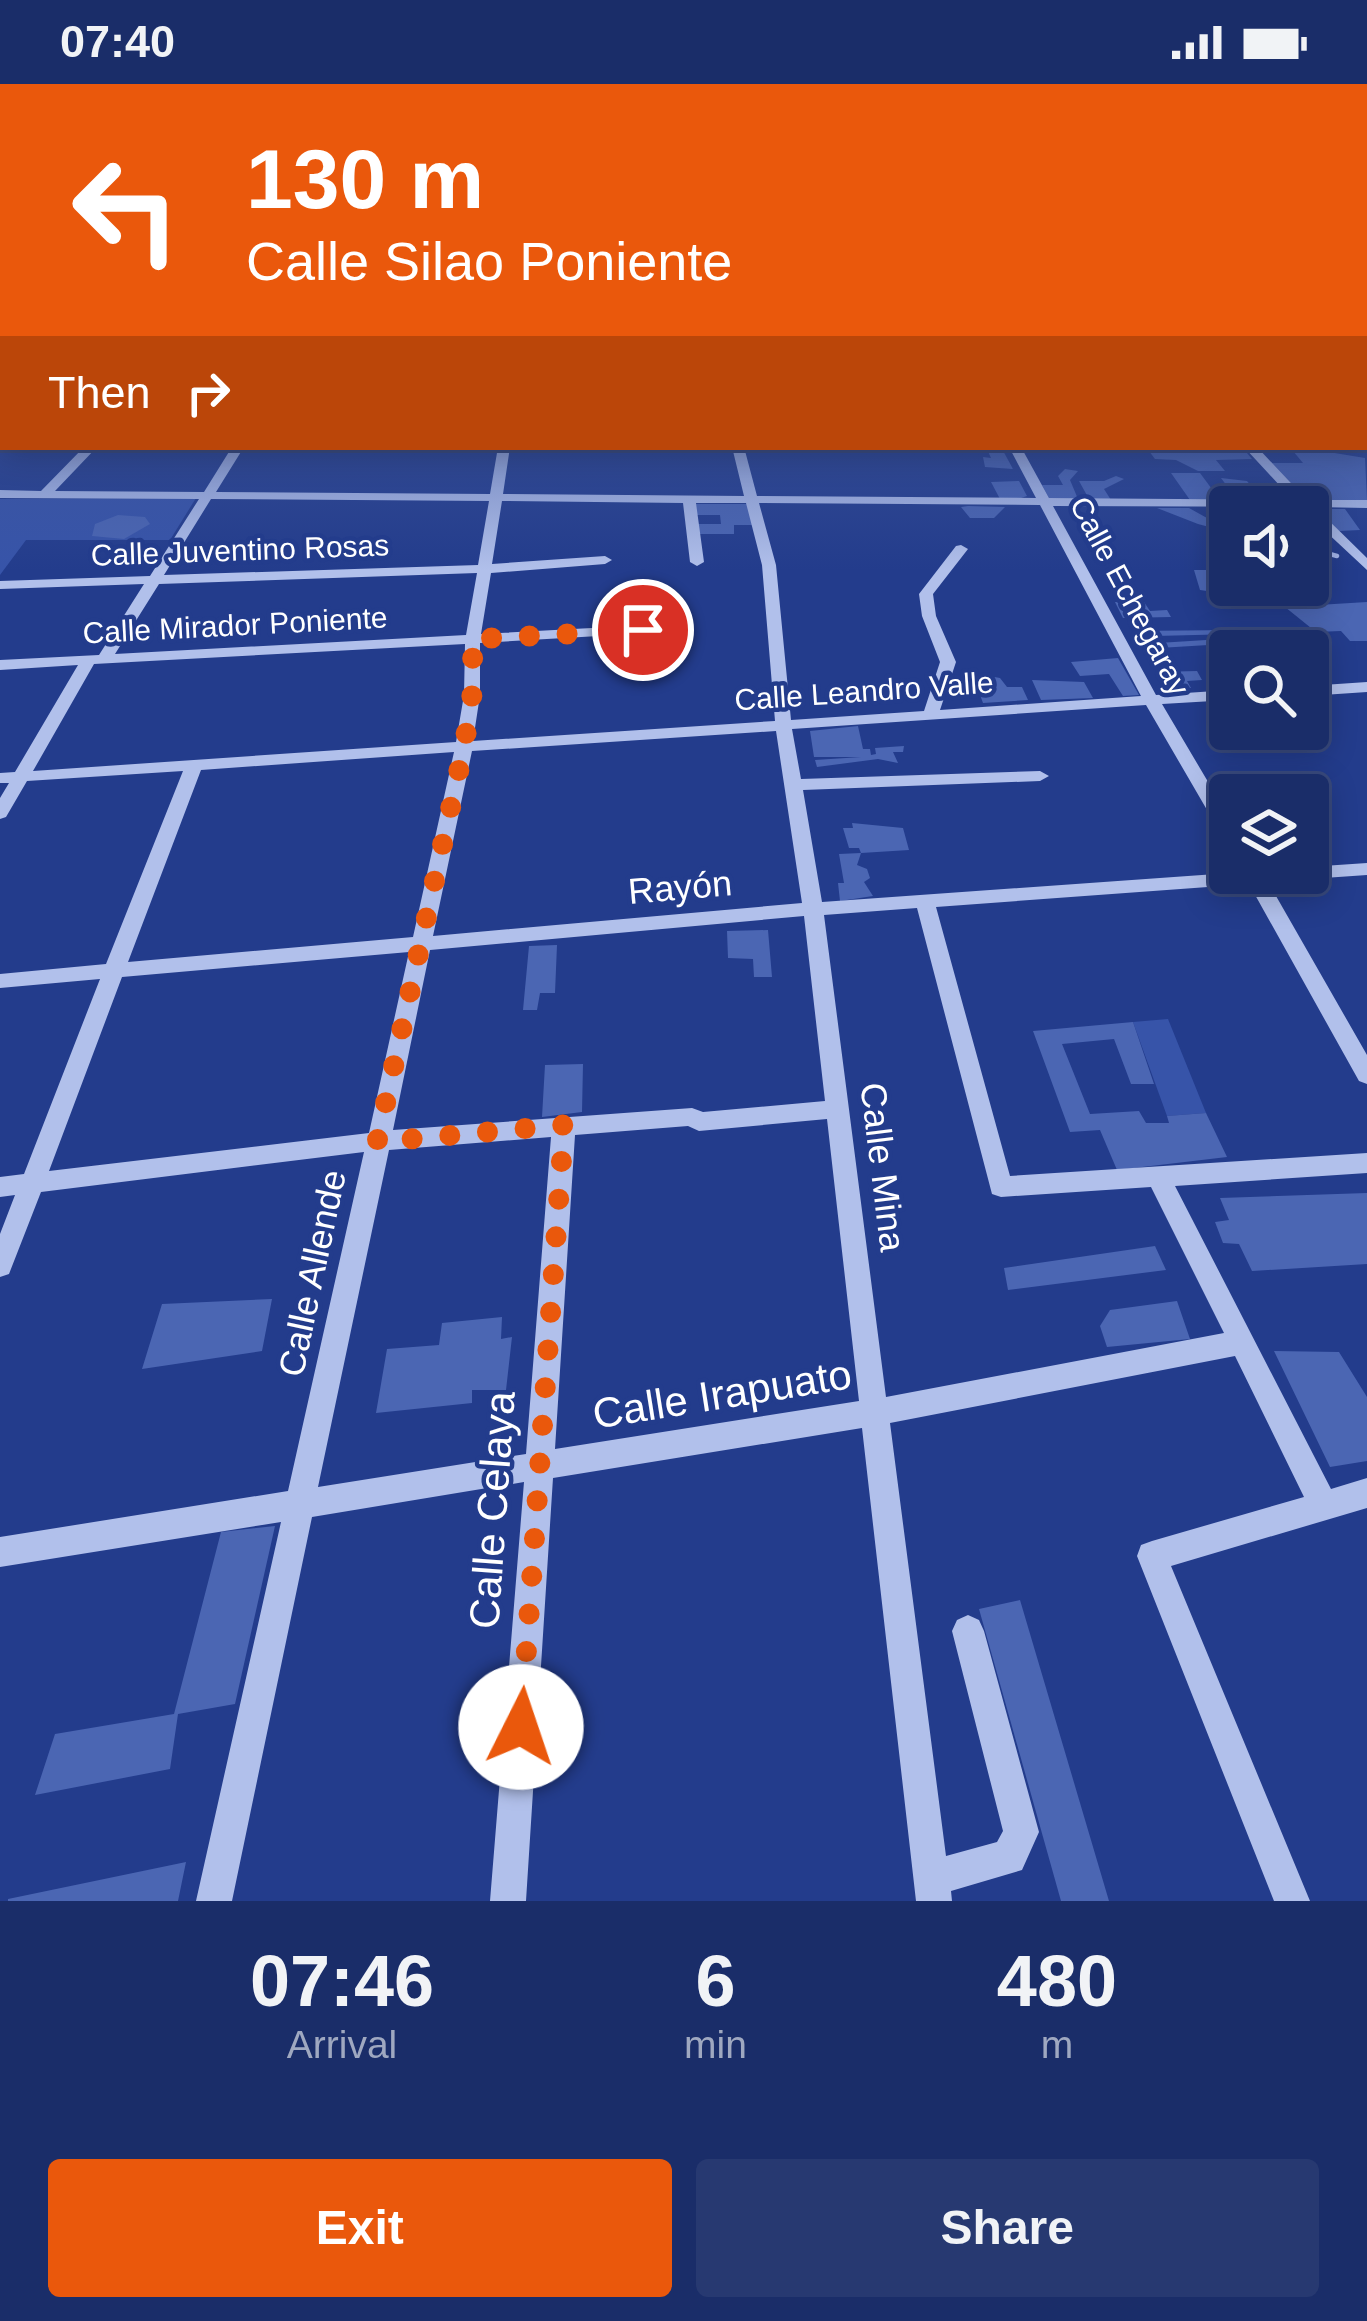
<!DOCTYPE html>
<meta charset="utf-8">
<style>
:root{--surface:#1a2d69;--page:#273971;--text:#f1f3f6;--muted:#9fa8c0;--line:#38497d;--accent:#ea580c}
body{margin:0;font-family:Arial,sans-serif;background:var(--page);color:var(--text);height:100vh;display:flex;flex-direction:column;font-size:45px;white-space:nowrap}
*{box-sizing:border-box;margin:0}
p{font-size:39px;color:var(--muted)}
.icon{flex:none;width:66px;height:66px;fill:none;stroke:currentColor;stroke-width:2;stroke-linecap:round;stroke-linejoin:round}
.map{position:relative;height:1817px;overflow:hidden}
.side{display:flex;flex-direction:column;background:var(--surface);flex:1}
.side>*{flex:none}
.guide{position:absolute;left:0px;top:0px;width:1368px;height:366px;box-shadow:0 6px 30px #0003,0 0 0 3px var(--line);background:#ea580c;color:#fff;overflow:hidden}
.fabs{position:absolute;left:1209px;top:402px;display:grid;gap:24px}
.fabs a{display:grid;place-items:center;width:120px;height:120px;border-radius:12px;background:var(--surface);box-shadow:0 6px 30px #0003,0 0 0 3px var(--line);font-size:60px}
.pin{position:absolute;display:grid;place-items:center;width:102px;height:102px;color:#fff;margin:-51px;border:6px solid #fff;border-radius:50%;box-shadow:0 3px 12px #0007}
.me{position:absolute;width:132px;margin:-66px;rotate:4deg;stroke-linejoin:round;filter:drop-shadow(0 0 9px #0008)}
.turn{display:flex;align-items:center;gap:42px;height:252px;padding:0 48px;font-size:54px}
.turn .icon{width:156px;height:156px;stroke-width:2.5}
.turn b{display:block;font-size:84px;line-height:102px}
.then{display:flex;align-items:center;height:114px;padding:0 48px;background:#0003;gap:24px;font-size:45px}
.eta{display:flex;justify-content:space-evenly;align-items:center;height:204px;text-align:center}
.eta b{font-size:72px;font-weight:800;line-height:84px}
.primary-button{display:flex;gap:24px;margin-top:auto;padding:24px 48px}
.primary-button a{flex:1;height:138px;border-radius:12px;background:var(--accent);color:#fff;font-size:48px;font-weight:800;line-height:138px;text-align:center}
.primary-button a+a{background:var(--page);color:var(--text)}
.status{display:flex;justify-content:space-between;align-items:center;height:84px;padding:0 60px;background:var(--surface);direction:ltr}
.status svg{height:33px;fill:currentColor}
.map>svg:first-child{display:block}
.green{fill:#3754a9}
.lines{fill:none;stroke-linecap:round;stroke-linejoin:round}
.stream{stroke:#a6b8ec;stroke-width:4.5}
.building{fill:#4b66b3}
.path{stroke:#b1c0eb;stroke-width:3;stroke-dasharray:3 4.5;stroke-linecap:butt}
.minor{fill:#b1c0eb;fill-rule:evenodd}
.route{stroke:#ea580c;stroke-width:21;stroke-dasharray:0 37.8}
.labels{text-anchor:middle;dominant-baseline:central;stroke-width:9;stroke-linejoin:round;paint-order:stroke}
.far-street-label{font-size:30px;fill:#fff;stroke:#233c8c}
.street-label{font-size:36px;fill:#fff;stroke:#233c8c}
.near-street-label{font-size:42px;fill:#fff;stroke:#233c8c}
</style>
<div class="status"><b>07:40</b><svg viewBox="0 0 49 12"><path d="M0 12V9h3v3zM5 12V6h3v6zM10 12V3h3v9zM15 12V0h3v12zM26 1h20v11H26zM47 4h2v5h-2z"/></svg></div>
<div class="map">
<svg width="1367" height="1817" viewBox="0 0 1367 1817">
<rect width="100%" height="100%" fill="#233c8c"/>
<!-- green -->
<path class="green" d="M196,414L170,456H26L0,491V415Z
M1168,935L1206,1029L1167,1032L1133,938Z"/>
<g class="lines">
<!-- stream -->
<path class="stream" d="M1216,441L1230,444
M1308,464L1337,472"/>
</g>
<!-- building -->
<path class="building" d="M986,363H1001L1013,385L985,383L983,373L991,374Z
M1146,363H1242L1252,375L1216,376L1225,387H1198L1176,376L1155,375Z
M1304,364L1365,374L1367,416L1308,417L1272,379H1303L1293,367Z
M1065,385L1078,387L1070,396L1078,415L1049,414L1042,401H1063L1058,392Z
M1171,389H1200L1220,416H1190Z
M1116,392L1124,395L1104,405L1111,416L1089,415L1079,397H1104Z
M1221,394L1247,397L1262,415L1238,414L1229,404L1244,402H1227Z
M1019,397L1027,412L1018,415H1000L991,398Z
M694,420H748L753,441H734V450H698L697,440H721L720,431H695Z
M961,423L968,422L1005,423L994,434H970Z
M1157,424H1189L1216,439L1213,444L1198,440Z
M1318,425H1345L1360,446L1339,447Z
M118,431L145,433L150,440L124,455L92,452L95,440Z
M1207,482L1230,483V501H1269L1277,510L1256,514L1200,506L1194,486H1209Z
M1115,518H1144L1150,527L1167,526L1171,533L1123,534Z
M1367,518V557H1350L1341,547L1316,548L1285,523Z
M1233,546L1236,550L1155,552L1158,559L1238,554L1241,559L1159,564L1166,577L1150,579L1133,547Z
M1118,574L1139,611L1123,612L1109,590L1080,592L1071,578Z
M1197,587L1202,596L1187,597L1191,604H1166L1158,588Z
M972,589L1000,594L1007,603H1022L1028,616L983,619Z
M1032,596L1084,598L1093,614L1041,616Z
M858,642L863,665H870L871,671L876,670L875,664L904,662L903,668H893L898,679L878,675L817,683L815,676L861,673H814L810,647Z
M852,739L903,744L909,766L861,769L859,764H849L843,744H853Z
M861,769L857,781L867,785L870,794L864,798L873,812L840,817L838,799H844L839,770Z
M768,846L772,893H754L753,875L728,874L727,847Z
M557,861L555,909H540L537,926H523L529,862Z
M1133,938L1154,1000H1131L1114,955L1062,960L1090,1030L1139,1027L1146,1039H1169L1167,1032L1206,1029L1227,1073L1117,1086L1100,1046L1070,1048L1033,947Z
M583,980L582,1028L542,1033L545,981Z
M1367,1109V1180L1252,1187L1239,1160L1223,1159L1215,1138L1229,1136L1220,1114Z
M1155,1162L1166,1186L1008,1206L1004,1184Z
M272,1215L262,1267L142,1285L162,1220Z
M1177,1217L1190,1255L1107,1263L1100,1242L1110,1226Z
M502,1233L501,1255L512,1253L506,1306H472V1319L376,1329L387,1265L439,1261L442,1239Z
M1274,1267L1339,1268L1367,1313V1377L1330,1383Z
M275,1442L235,1620L178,1630L170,1685L35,1711L55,1650L174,1630L221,1448Z
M1020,1516L1109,1817H1061L979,1525Z
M186,1778L178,1817H8V1815Z"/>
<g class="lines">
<!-- path -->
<path class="path" d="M1360,363L1367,367"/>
<!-- minor -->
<path class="minor" d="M3,239V245L0,246V240Z
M1365,255H1367V261H1365Z
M0,303H3L0,310Z
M0,349H3V357H0Z
M84,363H97L55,407L204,408L232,363H244L216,408L490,410L498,363H510L503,410L744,412L732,363H744L757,412L1036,414L1009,363H1021L1049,414L1293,416L1244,363H1257L1307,416H1367V424L1315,423L1367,474V486L1308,431V423L1053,422L1156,611L1230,606V616L1162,620L1230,735V756L1221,750L1146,621L792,645L801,695L1040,687L1049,692L1040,697L803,706L822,818L1230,789H1308V783L1367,779V791L1268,798L1367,971V1000L1359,997L1249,800L936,823L1010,1092L1367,1069V1089L1175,1102L1331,1405L1367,1394V1424L1171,1482L1310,1817H1274L1137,1472L1141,1461L1152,1457L1304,1413L1235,1272L890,1339L946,1772L997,1758L1003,1747L952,1547L957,1536L968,1531L979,1536L984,1547L1039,1748L1022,1786L951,1807L952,1817H916L862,1344L553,1394L526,1817H490L524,1398L312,1433L232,1817H196L281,1438L0,1483V1453L288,1407L364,1068L41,1108L9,1190L0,1193V1150L15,1111L0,1113V1093L24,1090L100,895L0,904V890L106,880L183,687L27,697L6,733L0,735V714L9,699H0V689L15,688L78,581L0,586V576L99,571L144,500L0,505V497L150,492L199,415L0,414V406L41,407ZM211,415L489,417L478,481L164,491ZM502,417L683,419L690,478L697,482L704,478L696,419H746L762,481L775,637L473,657L480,611V559L685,547L692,543L685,539L481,550L491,489L605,480L612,476L605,472L492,480ZM759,419L1040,421L1141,612L940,626L956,578L936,532L933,510L968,465L961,461L956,462L919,510L922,532L940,578L924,627L791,636L776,481ZM477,489L466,551L115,570L159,500ZM465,560L464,611L456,658L33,687L94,580ZM776,647L802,819L433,852L472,667ZM454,668L413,853L128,878L201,686ZM917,824L992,1110L1001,1113L1151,1103L1224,1249L886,1313L824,831ZM804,832L825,1017L703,1028L692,1024L393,1046L430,866ZM409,868L369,1049L49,1087L122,893ZM827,1035L859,1317L555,1365L575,1051L688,1042L699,1047ZM551,1053L526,1370L318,1403L389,1066Z
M1367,598V608L1308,612V602Z"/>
</g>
<!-- sky -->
<linearGradient id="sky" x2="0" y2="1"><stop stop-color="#13214d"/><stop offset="0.48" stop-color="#3f5699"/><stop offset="1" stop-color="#3f5699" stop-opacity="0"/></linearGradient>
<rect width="1367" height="487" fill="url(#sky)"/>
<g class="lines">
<!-- route -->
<path class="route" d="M521,1643L564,1041L377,1058L464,663L472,611L473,555L643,546"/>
</g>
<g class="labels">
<!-- far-street labels -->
<g class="far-street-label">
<text transform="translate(240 466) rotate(-2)">Calle Juventino Rosas</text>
<text transform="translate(1130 512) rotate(62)">Calle Echegaray</text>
<text transform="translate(235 541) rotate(-3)">Calle Mirador Poniente</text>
<text transform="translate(864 607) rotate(-4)">Calle Leandro Valle</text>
</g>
<!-- street labels -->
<g class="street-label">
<text transform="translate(680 803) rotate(-5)">Rayón</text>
<text transform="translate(883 1083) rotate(83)">Calle Mina</text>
<text transform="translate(312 1189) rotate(-78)">Calle Allende</text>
</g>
<!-- near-street labels -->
<g class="near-street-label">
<text transform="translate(722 1310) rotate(-9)">Calle Irapuato</text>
<text transform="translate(492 1426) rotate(-86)">Calle Celaya</text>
</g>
</g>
</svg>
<div class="fabs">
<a><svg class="icon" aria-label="sound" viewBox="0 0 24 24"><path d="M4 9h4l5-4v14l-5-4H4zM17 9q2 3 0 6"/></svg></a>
<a><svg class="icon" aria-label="search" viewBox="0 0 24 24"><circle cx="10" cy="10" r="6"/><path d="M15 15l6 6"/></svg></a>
<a><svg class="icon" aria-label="layers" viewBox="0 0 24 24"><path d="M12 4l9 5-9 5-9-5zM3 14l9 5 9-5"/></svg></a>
</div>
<div class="pin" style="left:643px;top:546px;background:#d93025"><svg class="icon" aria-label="arrive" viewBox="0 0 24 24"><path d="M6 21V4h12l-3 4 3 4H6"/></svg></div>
<svg class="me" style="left:521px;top:1643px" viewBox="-20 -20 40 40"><circle r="19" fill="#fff"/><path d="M0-13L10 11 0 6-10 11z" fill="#ea580c"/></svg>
<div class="guide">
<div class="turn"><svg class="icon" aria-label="left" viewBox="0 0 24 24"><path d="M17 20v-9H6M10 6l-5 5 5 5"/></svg><div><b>130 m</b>Calle Silao Poniente</div></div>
<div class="then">Then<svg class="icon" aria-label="right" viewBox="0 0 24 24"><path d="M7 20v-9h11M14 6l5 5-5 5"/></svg></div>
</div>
</div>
<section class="side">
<div class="eta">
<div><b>07:46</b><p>Arrival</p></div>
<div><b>6</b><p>min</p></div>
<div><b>480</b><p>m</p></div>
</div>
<div class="primary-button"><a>Exit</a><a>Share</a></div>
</section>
